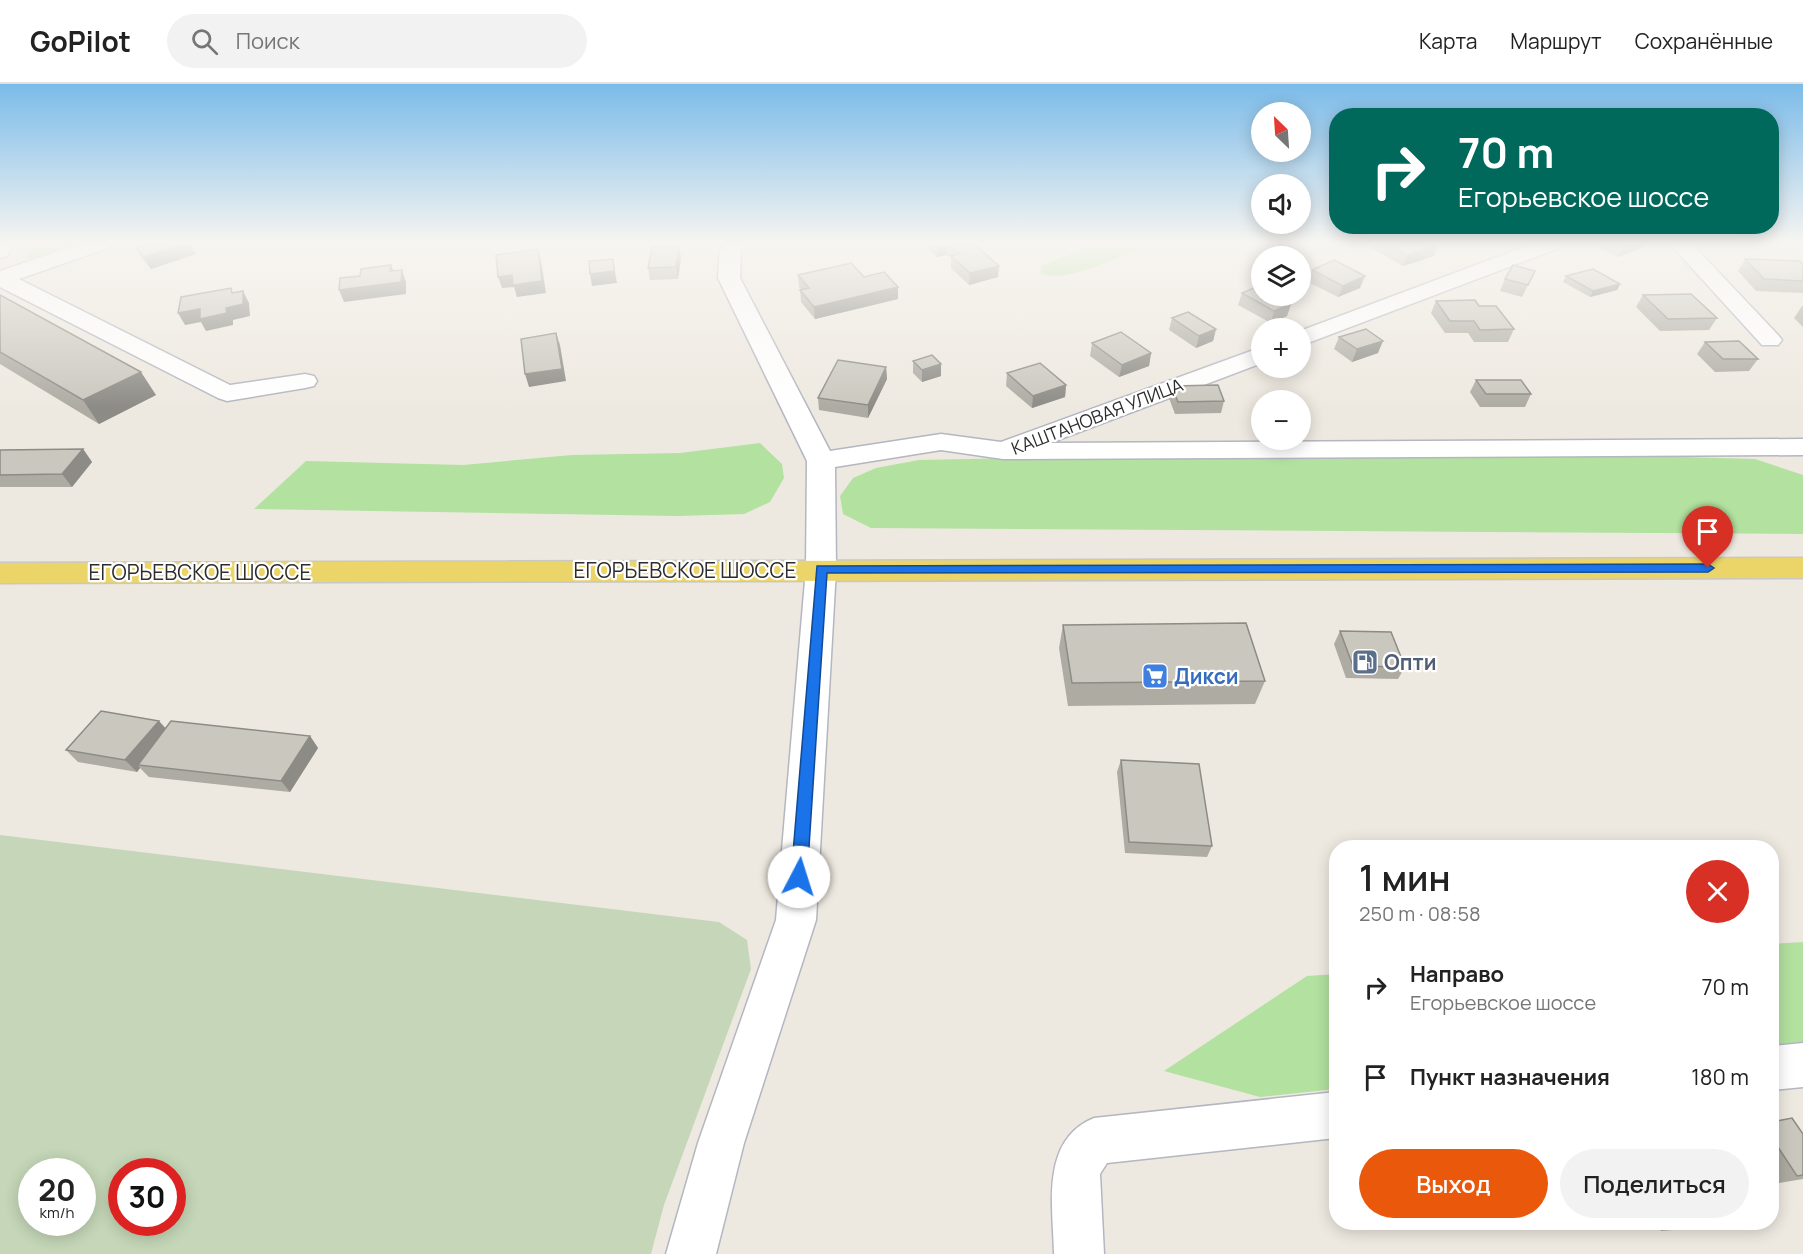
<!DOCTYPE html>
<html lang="ru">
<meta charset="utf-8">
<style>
:root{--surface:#fff;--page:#f2f2f2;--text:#222;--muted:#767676;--line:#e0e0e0;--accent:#ea580c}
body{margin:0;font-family:Manrope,sans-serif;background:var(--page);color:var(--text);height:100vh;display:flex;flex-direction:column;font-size:22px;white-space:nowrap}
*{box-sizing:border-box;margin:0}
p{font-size:20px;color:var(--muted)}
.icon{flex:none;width:33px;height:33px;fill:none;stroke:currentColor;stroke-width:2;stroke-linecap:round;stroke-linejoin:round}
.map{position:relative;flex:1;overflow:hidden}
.side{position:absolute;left:1329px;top:756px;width:450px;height:390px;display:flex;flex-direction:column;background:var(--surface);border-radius:24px;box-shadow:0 3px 15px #0003}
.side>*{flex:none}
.top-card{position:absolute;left:1329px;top:24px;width:450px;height:126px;border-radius:24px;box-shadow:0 3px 15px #0003;background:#00695c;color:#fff;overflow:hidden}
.needle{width:39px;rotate:335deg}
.controls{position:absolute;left:1251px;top:18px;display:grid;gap:12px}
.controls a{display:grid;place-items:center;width:60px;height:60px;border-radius:50%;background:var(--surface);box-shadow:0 3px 15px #0003;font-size:30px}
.speed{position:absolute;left:18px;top:1074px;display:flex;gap:12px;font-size:30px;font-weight:700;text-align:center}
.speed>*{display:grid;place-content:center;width:78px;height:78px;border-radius:50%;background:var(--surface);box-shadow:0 3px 15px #0003;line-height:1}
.speed small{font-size:15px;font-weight:400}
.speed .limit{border:9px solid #d22;background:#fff;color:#111}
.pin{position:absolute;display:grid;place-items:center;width:51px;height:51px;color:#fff;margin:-62px -26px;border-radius:50% 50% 50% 0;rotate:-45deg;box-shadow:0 0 6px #0007}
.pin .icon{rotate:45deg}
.me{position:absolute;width:66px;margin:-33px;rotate:5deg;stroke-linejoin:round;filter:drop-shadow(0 0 4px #0008)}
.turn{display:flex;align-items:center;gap:21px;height:126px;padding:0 30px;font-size:27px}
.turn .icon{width:78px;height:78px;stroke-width:2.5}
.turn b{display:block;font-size:42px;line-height:51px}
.round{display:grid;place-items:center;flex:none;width:63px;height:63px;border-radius:32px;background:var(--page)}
.head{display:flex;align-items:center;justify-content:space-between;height:102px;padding:0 30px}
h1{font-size:36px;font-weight:600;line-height:45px}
.cta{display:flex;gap:12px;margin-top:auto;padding:12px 30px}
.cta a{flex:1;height:69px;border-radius:36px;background:var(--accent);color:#fff;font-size:24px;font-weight:600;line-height:69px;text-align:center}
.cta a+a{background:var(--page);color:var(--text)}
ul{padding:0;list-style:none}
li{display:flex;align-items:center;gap:18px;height:90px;padding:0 30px}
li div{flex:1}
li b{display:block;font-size:22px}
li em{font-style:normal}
header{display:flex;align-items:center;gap:36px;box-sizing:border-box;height:84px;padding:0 30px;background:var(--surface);border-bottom:2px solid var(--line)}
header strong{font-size:28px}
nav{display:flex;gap:33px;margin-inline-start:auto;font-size:21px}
.search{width:420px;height:54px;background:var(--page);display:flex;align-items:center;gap:15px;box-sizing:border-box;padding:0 21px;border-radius:33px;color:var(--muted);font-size:22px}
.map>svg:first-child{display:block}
.green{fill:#b2e1a0}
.cemetery{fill:#c5d7b8;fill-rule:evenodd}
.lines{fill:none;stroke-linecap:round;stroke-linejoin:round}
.minor-casing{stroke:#b4b6c0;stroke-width:3}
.major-casing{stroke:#c8c8c8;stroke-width:3}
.minor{fill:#fff;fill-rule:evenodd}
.major{fill:#ebd468;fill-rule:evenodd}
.wall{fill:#aeaba3}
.shaded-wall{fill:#8d8b85}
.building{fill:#cac7be;stroke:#8d8b85;stroke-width:1.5}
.route{fill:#1a73e8;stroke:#114b97;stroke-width:1.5}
.labels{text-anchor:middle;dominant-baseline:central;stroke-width:4.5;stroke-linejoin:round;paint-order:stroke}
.far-street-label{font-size:18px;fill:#2d2d2d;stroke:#fff}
.street-label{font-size:21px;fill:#2d2d2d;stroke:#fff}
.service-label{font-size:21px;font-weight:bold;fill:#4e5e75;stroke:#fff;text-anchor:start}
.shop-label{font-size:21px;font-weight:bold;fill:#366cbe;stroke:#fff;text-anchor:start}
</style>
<header>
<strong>GoPilot</strong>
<div class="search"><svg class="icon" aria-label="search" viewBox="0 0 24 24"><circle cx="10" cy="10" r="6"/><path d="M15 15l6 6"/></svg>Поиск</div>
<nav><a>Карта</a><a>Маршрут</a><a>Сохранённые</a></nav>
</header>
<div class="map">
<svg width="1803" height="1170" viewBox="0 0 1803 1170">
<rect width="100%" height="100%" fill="#eee9e0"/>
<!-- green -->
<path class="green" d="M42,160H88L36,175L24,174L31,165Z
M1092,160H1151C1128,169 1063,202 1041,189L1042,182Z
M760,359L782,380L784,394L770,418L744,430L678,432L254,425L306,377L463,381L572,371L680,369Z
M1439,366L1755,375L1803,391V450L871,444L843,430L840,412L853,394L876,384L919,376Z
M1803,858V958L1772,961V860Z
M1336,890V1005L1260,1013L1164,987L1307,892Z"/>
<!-- cemetery -->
<path class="cemetery" d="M0,751L719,838L747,856L751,885L664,1121L651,1170H0ZM32,1088H82V1138H32ZM122,1088H172V1138H122Z"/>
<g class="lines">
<defs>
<path id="minor" d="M0,160H14L7,172L0,174Z
M79,160H111L108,164L19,195L230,301L305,290L314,292L317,297L314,302L305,304L227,317L218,314L0,203V187Z
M725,160H747L741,167L740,194L830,367L941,350L1001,358L1262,263V279L1050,359L1803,355V371L1003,375L941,366L835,383L836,485L816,836L744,1059L716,1170H666L698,1059L776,836L806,485L807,377L718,194L720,166Z
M1532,160H1562L1559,164L1300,262V247Z
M1670,160H1692L1778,251L1782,256L1778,261H1762Z
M1803,959V1003L1772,1006V962Z
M1336,1008V1054L1107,1079L1100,1090L1104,1170H1054C1053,1122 1040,1056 1094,1034Z"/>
<path id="major" d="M1803,474V494L0,499V479Z"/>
</defs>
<!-- minor casing -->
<use href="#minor" class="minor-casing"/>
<!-- major casing -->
<use href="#major" class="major-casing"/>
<!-- minor -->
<use href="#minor" class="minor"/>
<!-- major -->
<use href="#major" class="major"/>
</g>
<!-- wall -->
<path class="wall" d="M927,160H974L998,193L969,201L951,184V174L947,171L937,173L927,165Z
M1373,160H1438L1434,172L1403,182L1371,164Z
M1597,160H1645L1642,164L1618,173L1596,163Z
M679,162L681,174L678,195L650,196L648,184Z
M136,164L196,170L151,185L142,175Z
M1745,175L1803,180V209L1756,207L1738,187Z
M1312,186L1360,204L1338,213L1308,198Z
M1535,187L1522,213L1500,207L1505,195Z
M798,191L864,193L898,203V215L815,235L801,218L800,206H802L799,203Z
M1566,192L1620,200L1617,206L1590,213L1563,198Z
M1242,209L1291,220L1287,232L1271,239L1238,221Z
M0,211L156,311L99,340L0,280Z
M1643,211L1717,234L1709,246L1660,247L1636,223Z
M1436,217L1479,222L1514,245L1508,258H1474L1468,249H1445L1431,229Z
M1802,222H1803V243L1794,234Z
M1172,234L1216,245L1213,257L1196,264L1169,246Z
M1339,253L1378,269L1352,278L1334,265Z
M1705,258L1758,275L1749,287L1715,288L1697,270Z
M1092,259L1151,269L1149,282L1119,293L1090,272Z
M913,277L941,292L922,298L913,289Z
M886,283L887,295L868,334L819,326L818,314Z
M1007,289L1066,301L1065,313L1032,324L1006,302Z
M1476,296L1531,310L1525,323H1480L1470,308Z
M1172,302L1224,317L1221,329L1175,330L1169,314Z
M83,365L92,378L72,403H0V366Z
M1063,541L1265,597L1255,620L1068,622L1059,564Z
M1340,547L1405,583L1398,595L1346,594L1334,560Z
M166,644L310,652L318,664L290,708L149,693L140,684L137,688L78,678L66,666Z
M1121,676L1212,762L1207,773L1125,769L1117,688Z
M1772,1038L1803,1050V1095L1779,1099L1772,1088Z
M1385,1138H1462L1454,1143L1386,1142Z
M1548,1138H1613L1602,1144L1549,1143Z
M1657,1138H1719L1707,1143L1661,1147Z"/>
<!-- shaded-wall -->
<path class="shaded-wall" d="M184,160H191L196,170L151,185L144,173Z
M943,160H948L947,171L937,173V162Z
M1628,160H1645L1642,164L1618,173L1625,161Z
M1438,161L1434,172L1403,182L1407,171Z
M679,162L681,174L678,195L676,183Z
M538,165L541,177L546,209L517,213L514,203L502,204L498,193Z
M613,175L617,199L592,202L590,190Z
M391,181L396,193L402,186L406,198V210L344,218L339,206L390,187Z
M999,182L998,193L969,201L970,189Z
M1365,192L1360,204L1338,213L1343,202Z
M1620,200L1617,206L1590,213L1593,207Z
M898,203V215L815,235L814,223Z
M243,207L249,219L250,232L233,236V241L206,247L201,238L185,241L178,229L200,225Z
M1291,220L1287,232L1271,239L1274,227Z
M1216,245L1213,257L1196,264L1199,252Z
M556,249L560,261L566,297L529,303L525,290Z
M1383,257L1378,269L1352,278L1357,265Z
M1151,269L1149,282L1119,293L1122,281Z
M941,280V292L922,298V286Z
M886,283L887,295L868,334V321Z
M141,288L156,311L99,340L83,316Z
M1066,301L1065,313L1032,324L1033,312Z
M83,365L92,378L72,403L62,390Z
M159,637L170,649L138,681L140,684L137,688L125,676Z
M310,652L318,664L290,708L281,697Z"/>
<!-- building -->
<path class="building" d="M147,160H184L144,173L136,164Z
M949,160H974L999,182L970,189L951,172L960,170Z
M1389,160H1438V161L1407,171Z
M679,162L676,183L648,184L652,163Z
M538,165L542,197L513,201L512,191L498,193L496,171Z
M613,175L614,187L590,190L589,177Z
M1745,175L1800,177L1803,180V197L1764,195Z
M1334,176L1365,192L1343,202L1312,186Z
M851,179L864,193L884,188L898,203L814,223L800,206L809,204L798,191Z
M391,181L390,187L402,186L401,198L339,206L340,194L360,192L361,185Z
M1513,181L1535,187L1528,201L1505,195Z
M1593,185L1620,200L1593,207L1566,192Z
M1258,202L1262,204V212H1275L1291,220L1274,227L1242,209Z
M231,204L232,209L243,207V220L226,224L227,229L200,235V225L178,229L181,213Z
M1691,210L1717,234L1668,235L1643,211Z
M0,211L141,288L83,316L0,268Z
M1475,216L1479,222H1496L1514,245L1480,246L1474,237H1450L1436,217Z
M1188,228L1216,245L1199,252L1172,234Z
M1366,245L1383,257L1357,265L1339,253Z
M1121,248L1151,269L1122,281L1092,259Z
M556,249L562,285L525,290L521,255Z
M1739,257L1758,275H1723L1705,258Z
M932,271L941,280L922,286L913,277Z
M838,276L886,283L868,321L818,314Z
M1040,279L1066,301L1033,312L1007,289Z
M1476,296H1521L1531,310H1486Z
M1218,301L1224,317L1178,318L1172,302Z
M83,365L62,390L0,391V366Z
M1246,539L1265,597L1072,599L1063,541Z
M1340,547L1391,548L1405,583L1353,582Z
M101,627L159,637L125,676L66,666Z
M171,637L310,652L281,697L138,681Z
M1121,676L1199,680L1212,762L1129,758Z
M1792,1034L1803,1050V1091L1797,1092L1772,1054V1038Z
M1677,1138H1697L1677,1140Z"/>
<!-- sky -->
<linearGradient id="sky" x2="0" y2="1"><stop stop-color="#7bbbe9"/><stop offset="0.49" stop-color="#f7f5f1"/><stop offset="1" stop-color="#f7f5f1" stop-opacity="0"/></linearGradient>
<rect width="1803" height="324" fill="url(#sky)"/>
<!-- route -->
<path class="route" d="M1708,480L1714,484L1708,488L827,489L807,793L805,798L799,801L794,798L791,793L817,482Z"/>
<!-- icons -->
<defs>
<symbol id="fuel-square" viewBox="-11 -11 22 22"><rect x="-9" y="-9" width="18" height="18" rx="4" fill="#5c6f8a" stroke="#fff"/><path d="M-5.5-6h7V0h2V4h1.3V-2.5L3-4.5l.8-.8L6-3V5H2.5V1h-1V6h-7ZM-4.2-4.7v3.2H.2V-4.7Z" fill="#fff"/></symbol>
<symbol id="supermarket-square" viewBox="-11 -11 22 22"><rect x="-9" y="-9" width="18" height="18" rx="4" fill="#3f7fe0" stroke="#fff"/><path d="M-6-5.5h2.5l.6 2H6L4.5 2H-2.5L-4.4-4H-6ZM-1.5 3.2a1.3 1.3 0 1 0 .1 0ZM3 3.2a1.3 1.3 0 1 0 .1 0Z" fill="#fff"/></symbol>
</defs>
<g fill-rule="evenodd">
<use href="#fuel-square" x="1350" y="563" width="30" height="30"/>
<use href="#supermarket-square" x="1140" y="577" width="30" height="30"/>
</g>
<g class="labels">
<!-- far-street labels -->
<g class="far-street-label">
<text transform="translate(1097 332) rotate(-21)">КАШТАНОВАЯ УЛИЦА</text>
</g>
<!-- street labels -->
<g class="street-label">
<text x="685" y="486">ЕГОРЬЕВСКОЕ ШОССЕ</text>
<text x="200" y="488">ЕГОРЬЕВСКОЕ ШОССЕ</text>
</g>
<!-- service labels -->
<g class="service-label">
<text x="1384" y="578">Опти</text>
</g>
<!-- shop labels -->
<g class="shop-label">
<text x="1174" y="592">Дикси</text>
</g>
</g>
</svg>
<div class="controls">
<a><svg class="needle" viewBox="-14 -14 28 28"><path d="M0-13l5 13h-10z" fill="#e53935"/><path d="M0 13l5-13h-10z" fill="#767676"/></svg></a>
<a><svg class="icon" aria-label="sound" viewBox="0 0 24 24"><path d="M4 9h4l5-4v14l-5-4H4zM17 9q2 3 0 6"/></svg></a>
<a><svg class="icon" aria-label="layers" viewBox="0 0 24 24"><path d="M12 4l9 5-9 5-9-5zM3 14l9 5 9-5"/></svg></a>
<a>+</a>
<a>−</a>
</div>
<div class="speed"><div>20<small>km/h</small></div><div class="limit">30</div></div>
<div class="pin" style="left:1708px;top:484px;background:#d93025"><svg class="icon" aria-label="arrive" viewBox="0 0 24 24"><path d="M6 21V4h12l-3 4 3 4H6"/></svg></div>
<svg class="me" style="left:799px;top:793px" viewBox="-20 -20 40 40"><circle r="19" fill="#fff"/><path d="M0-13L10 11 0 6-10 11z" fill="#1a73e8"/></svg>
<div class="top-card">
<div class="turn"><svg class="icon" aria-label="right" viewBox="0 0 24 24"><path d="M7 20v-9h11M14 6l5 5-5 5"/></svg><div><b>70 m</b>Егорьевское шоссе</div></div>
</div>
<section class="side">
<div class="head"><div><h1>1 мин</h1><p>250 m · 08:58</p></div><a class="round" style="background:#d93025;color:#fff"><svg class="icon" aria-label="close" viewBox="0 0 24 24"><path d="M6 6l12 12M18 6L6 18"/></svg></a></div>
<ul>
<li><svg class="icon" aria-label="right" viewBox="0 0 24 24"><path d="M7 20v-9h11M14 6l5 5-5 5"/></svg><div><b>Направо</b><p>Егорьевское шоссе</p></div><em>70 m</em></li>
<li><svg class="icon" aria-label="arrive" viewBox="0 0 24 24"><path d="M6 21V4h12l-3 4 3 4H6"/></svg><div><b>Пункт назначения</b></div><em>180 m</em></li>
</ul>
<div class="cta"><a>Выход</a><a>Поделиться</a></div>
</section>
</div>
